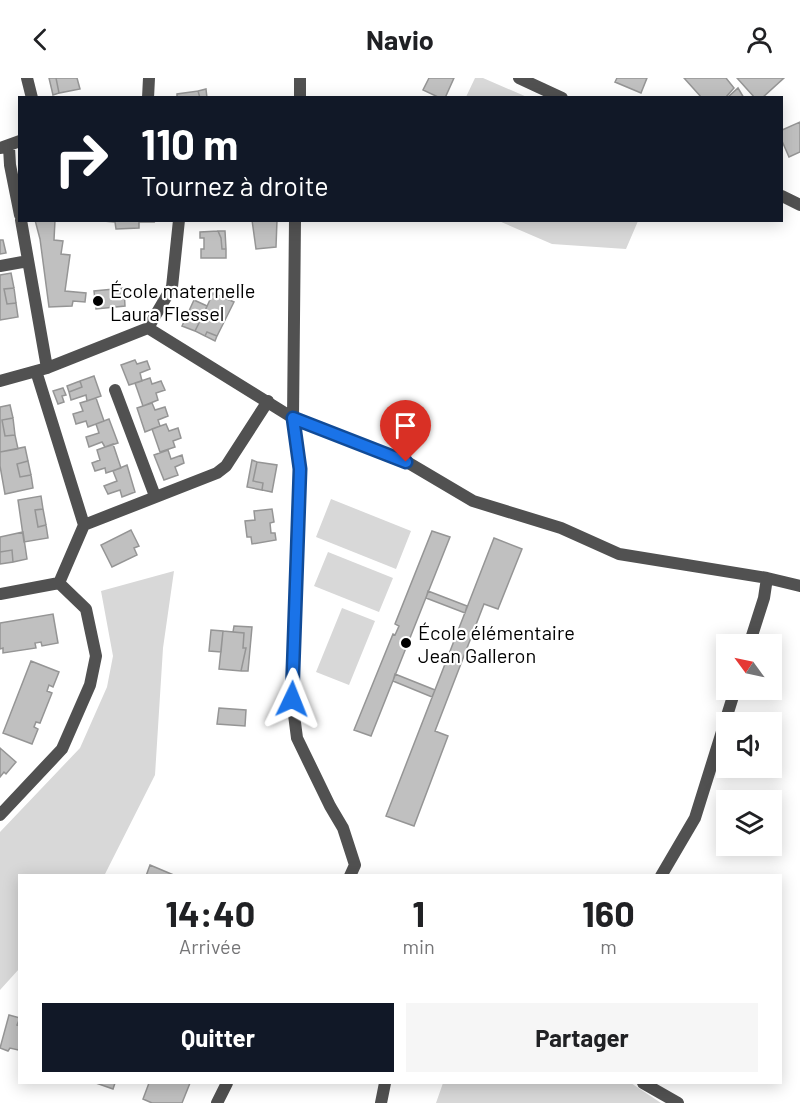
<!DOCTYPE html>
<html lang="fr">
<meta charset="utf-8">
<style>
:root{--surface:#fff;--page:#f6f6f6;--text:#202124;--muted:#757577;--accent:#111827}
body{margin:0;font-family:Barlow,sans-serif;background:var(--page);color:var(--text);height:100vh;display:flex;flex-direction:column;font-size:22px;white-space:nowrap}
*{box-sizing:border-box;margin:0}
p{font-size:20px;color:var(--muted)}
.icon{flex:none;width:33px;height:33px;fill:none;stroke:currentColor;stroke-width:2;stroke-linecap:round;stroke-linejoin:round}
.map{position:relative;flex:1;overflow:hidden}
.side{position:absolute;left:18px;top:796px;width:764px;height:210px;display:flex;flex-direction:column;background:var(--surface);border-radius:0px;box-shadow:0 3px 15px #0003}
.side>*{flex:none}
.guide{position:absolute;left:18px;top:18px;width:765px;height:126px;border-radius:0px;box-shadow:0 3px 15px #0003;background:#111827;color:#fff;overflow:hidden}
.needle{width:39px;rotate:303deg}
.controls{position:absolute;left:716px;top:556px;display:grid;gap:12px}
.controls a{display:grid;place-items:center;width:66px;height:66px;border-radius:0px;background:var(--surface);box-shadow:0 3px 15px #0003;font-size:30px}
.pin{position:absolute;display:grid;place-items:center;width:51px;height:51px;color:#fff;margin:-62px -26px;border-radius:50% 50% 50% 0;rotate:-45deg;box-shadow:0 0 6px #0007}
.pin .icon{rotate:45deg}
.me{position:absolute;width:66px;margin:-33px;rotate:2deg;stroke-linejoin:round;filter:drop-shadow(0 0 4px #0008)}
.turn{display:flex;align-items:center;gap:21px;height:126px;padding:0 24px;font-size:27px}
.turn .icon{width:78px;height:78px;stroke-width:2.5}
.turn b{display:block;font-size:42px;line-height:51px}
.eta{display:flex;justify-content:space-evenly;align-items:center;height:102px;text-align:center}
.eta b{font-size:36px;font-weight:700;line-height:42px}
.primary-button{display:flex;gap:12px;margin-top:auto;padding:12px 24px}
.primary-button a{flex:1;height:69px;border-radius:0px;background:var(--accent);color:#fff;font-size:24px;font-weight:700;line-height:69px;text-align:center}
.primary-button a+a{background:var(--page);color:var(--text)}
header{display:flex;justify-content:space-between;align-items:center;height:78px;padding:0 24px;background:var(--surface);font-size:27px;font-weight:700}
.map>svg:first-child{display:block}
.green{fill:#d8d8d8}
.building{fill:#c0c0c0;stroke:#959595;stroke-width:1.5}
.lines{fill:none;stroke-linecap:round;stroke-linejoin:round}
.minor{stroke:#515151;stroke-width:12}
.route-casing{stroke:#114b97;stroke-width:15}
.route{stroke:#1a73e8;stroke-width:10}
.poi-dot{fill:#000;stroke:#fff;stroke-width:2}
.labels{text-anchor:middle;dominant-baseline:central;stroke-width:4.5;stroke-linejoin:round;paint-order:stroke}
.poi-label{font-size:20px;fill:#000;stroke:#fff;text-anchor:start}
</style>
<header><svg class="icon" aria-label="back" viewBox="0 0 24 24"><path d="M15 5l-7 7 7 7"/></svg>Navio<svg class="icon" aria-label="person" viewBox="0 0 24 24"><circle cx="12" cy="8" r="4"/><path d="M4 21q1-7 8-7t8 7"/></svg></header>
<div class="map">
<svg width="800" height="1025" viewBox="0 0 800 1025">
<rect width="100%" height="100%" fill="#fff"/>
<!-- green -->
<path class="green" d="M475,0H483L527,19H466Z
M499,143L638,142V143L626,171L552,166Z
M331,421L411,453L396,491L316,459Z
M328,474L393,500L379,534L314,508Z
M174,493L163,570L155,697L104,798H20L19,891L0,912V754L80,670L107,609L113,578L101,513Z
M342,530L375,543L349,607L316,594Z
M443,1005H631L661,1025H436Z"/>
<!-- building -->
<path class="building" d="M49,0H56L59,15L53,17Z
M56,0H77L80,11L59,15Z
M429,0H454L445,20H440L423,12Z
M617,0H647L641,15L615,4Z
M684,0H726L734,10L725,20H702Z
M737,0H784L762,20H755Z
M738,10L744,20H727Z
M206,11L207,20H200L198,13Z
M198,13L200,20H177V16Z
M800,44V74L789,79L782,63V52Z
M35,142H55L54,162L63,163L61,176L70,177L65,213L86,215L85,224L73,223L72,228L49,229L40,161Z
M91,142H153L154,144H139V150L116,151L115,144Z
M252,142H277L276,169L256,171Z
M218,153L221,160L222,171H226V180H201V171H204V160H200V154Z
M218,153H225L226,171H222L221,160Z
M0,162H3L6,175L0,176Z
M11,195L14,210L4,211L7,226L16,225L18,239L0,242V197Z
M14,210L16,225L7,226L4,211Z
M124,210L125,228L96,231L94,213Z
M213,215L234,224L217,258L207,254L205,258L195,253L199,245L192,242L197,232L204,235Z
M194,222L207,228L204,235L197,232L192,242L199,245L195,253L182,248Z
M207,254L217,258L215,263L205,258Z
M135,282L137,286L147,283L150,291L140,295L142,303L129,307L121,287Z
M94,298L101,318L87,323L86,317L71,322L69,314L82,309L80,303Z
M150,300L152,306L161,303L165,312L156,315L158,322L143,328L135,305Z
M80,303L82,309L69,314L67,308Z
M63,310L66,317L62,318L64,324L58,326L53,313Z
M96,320L104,343L88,349L86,343L76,346L73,336L83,333L80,325Z
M152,325L155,332L165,329L168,338L158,342L160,348L145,354L137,330Z
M10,327L13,340L2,342L5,358L15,357L18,371L0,374V329Z
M13,340L15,357L5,358L2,342Z
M109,341L118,365L105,369L102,364L89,369L86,359L99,355L96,346Z
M166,346L169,353L178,350L181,360L173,363L175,369L160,374L152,351Z
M113,366L121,390L106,395L105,390L95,393L92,385L100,382L97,372Z
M25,369L28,383L17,386L20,399L31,397L33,410L5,416L0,388V374Z
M168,372L171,381L182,377L184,385L175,389L178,397L164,402L154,377Z
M252,382L257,384L253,403L263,405L262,412L247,409Z
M28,383L31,397L20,399L17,386Z
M257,384L277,387L272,414L262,412L263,405L253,403Z
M127,387L135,414L122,419L120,412L108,416L104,408L117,403L113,393Z
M41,418L43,431L35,432L38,449L46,447L48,460L24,464L18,422Z
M43,431L46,447L38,449L35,432Z
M272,431L274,444L270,445L271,455H275L276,462L252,466L251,459H247L245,443L255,442L254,433Z
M131,452L139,468L134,470L137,477L112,489L101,467Z
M432,453L450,459L371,658L354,652L393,556L395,557L399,548L395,546Z
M23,454L27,481L13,484L12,472L0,474V459Z
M494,460L522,471L498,531L484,526L435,653L448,658L414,748L386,738Z
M12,472L13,484L0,486V474Z
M428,513L467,528L465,535L426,520Z
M53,536L58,565L42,568L41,564L35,565L36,570L3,575V570L0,571V545Z
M234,548L252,549L248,593H241L246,570H243L244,555L233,554Z
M211,552L223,553L221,574L209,573Z
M223,553L244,555L243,570H246L241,593L219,591Z
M31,583L59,594L53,609L49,607L47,613L52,615L40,645L36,644L34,649L38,651L32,666L3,655Z
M395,596L435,612L432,619L393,603Z
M219,630L246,632L245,648L217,646Z
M0,670L16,684L6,696L4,694L0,699Z
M150,787L176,798H146Z
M9,937L20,940L17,947L20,948V969L18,972L10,970L8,973L0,970Z
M96,1005H115L113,1011Z
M149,1005H190L182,1025H152L143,1021Z"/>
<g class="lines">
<!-- minor -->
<path class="minor" d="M27,0L32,20
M519,0L562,20
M148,20L149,0
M300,20V0
M9,69L10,87L20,137
M0,70L20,63
M782,118L800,127
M21,142L47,290
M295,142L293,340L300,391L292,621L297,660L330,728L343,750L355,787L350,798
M0,188L28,183
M148,250L293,340L407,384L473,423L561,450L619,476L767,500L800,508
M0,303L47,290L148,250L172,209L179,142
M115,312L155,418
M84,447L217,395L226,388L268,323
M0,516L59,505L84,447L36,293
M749,567L764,520L767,500
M0,737L62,671L90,607L96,578L86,531L59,505
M661,798L695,740L735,612
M643,1005L678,1025
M217,1025L227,1005
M381,1025L385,1005"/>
</g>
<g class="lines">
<defs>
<path id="route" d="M292,621L300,391L293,340L406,384"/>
</defs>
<!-- route casing -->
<use href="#route" class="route-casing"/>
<!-- route -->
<use href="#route" class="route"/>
</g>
<!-- markers -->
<g class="poi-dot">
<circle cx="98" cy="223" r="6"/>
<circle cx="406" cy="565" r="6"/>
</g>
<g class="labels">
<!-- poi labels -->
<g class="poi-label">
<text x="110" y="212">École maternelle<tspan x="110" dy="23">Laura Flessel</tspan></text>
<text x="418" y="554">École élémentaire<tspan x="418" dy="23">Jean Galleron</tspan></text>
</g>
</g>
</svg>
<div class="controls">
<a><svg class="needle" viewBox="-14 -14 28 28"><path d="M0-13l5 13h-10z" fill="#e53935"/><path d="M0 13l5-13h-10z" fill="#757577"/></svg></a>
<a><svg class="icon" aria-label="sound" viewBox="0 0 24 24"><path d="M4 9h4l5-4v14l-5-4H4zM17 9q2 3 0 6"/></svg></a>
<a><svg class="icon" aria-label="layers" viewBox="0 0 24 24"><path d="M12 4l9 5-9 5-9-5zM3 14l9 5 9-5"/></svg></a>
</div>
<div class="pin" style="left:406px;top:384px;background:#d93025"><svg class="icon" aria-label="arrive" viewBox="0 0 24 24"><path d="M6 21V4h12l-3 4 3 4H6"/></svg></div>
<svg class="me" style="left:292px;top:621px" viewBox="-20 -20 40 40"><path d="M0-17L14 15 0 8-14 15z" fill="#1a73e8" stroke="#fff" stroke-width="4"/></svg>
<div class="guide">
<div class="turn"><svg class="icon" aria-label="right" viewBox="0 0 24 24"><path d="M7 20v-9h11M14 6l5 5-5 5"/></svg><div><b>110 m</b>Tournez à droite</div></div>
</div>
<section class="side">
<div class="eta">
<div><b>14:40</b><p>Arrivée</p></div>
<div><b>1</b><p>min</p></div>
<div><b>160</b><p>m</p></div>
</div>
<div class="primary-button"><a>Quitter</a><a>Partager</a></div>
</section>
</div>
